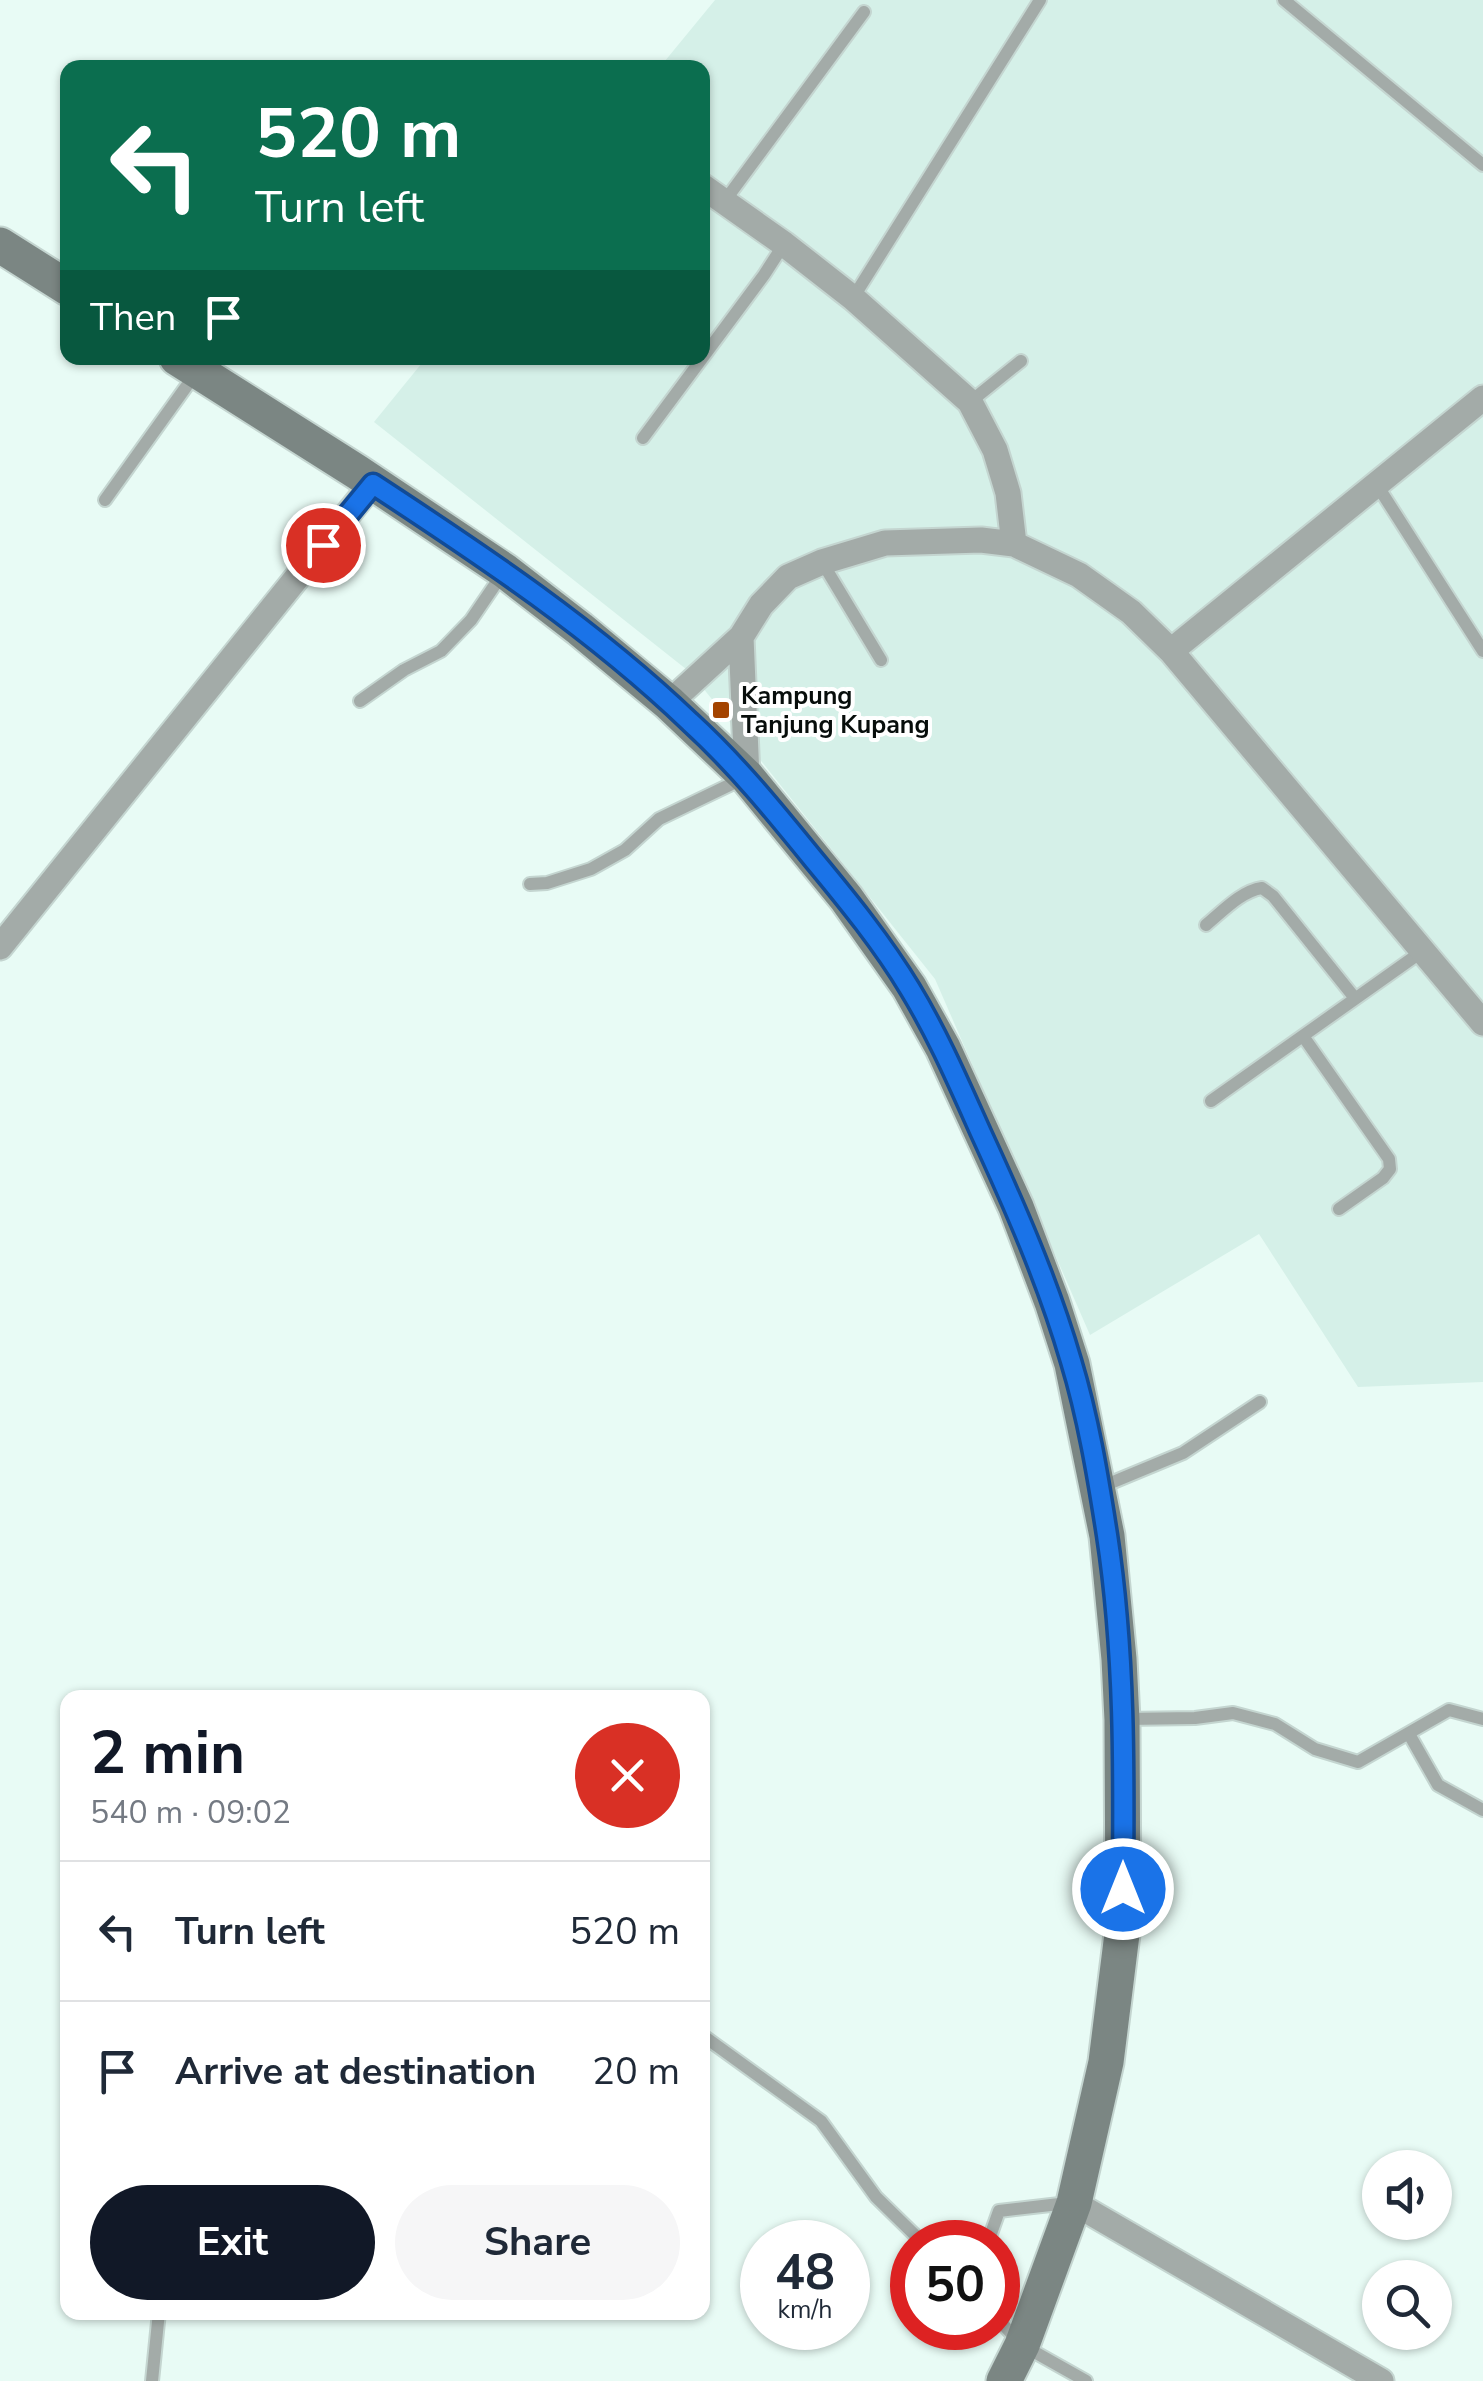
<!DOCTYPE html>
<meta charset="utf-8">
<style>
:root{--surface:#fff;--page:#f6f6f7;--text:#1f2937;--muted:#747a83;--line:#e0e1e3;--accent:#111827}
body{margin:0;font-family:"Nunito Sans",sans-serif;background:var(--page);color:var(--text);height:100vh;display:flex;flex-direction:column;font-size:38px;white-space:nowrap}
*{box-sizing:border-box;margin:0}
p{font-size:32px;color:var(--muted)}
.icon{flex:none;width:55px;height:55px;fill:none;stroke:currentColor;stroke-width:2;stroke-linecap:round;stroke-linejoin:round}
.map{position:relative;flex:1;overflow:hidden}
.details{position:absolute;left:60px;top:1690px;width:650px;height:630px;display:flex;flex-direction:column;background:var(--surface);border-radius:20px;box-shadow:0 2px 8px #0004}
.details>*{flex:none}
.top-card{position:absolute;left:60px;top:60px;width:650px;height:305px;border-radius:20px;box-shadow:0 2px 8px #0004;background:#0b6e4f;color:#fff;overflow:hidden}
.tools{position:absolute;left:1362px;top:2150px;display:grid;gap:20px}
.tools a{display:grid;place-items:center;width:90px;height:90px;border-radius:50%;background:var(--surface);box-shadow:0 2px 8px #0004;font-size:50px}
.speed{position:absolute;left:740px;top:2220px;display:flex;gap:20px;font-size:50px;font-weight:700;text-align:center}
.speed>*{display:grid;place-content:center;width:130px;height:130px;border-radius:50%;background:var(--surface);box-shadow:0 2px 8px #0004;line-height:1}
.speed small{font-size:25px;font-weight:400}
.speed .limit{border:15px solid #d22;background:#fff;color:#111}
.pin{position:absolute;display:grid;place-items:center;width:85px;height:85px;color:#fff;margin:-42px;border:5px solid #fff;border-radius:50%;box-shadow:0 2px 10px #0007}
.me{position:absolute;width:110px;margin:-55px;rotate:0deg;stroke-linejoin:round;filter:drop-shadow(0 0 8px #0008)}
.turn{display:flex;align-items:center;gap:35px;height:210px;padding:0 30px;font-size:45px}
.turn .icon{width:130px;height:130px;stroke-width:2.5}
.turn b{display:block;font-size:70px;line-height:85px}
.then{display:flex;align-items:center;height:95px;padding:0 30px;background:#0003;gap:20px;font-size:38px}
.round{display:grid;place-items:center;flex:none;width:105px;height:105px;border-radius:52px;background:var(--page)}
.overview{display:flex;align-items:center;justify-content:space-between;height:170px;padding:0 30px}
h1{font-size:60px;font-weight:700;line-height:75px;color:var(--accent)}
.cta{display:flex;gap:20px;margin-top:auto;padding:20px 30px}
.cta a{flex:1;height:115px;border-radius:60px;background:var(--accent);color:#fff;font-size:40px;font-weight:700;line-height:115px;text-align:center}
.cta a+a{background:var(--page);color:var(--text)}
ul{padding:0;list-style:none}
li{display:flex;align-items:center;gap:30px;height:140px;padding:0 30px;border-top:2px solid var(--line)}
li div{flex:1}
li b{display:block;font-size:38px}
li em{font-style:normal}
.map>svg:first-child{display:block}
.built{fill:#d5f0e8}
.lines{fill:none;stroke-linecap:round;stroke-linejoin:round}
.service-casing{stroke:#c4d5d0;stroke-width:16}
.minor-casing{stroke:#c4d5d0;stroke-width:29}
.secondary-casing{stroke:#c4d5d0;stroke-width:39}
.service{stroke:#a3aba8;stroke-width:12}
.minor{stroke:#a3aba8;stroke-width:25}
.secondary{stroke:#7b8683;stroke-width:35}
.route-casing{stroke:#114b97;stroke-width:25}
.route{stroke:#1a73e8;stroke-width:18}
.poi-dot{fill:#a44300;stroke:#fff;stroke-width:4}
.labels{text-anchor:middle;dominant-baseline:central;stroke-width:8;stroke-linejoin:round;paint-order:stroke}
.poi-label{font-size:25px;font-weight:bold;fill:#070d0b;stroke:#fff;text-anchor:start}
</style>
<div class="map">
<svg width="1483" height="2381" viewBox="0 0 1483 2381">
<rect width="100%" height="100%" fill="#e8fbf5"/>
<!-- built -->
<path class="built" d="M715,0H1483V1382L1358,1387L1259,1234L1090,1335L935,979L691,673L374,422L426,358H702V68L660,67Z"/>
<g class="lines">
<defs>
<path id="service" d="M1284,0L1483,165
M724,202L864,12
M853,298L1040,0
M970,402L1021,361
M643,438L764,275L784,244
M1377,485L1483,651
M105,500L196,373
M822,562L881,660
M360,701L404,670L441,651L471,620L503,573
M530,884L547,883L591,869L625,850L659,819L744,778
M1206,925C1222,912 1241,891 1262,888L1273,896L1354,997
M1303,1036L1389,1159L1390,1169L1383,1178L1339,1209
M1211,1101L1424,950
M1101,1487L1183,1453L1260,1402
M1125,1719L1195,1718L1233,1713L1275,1724L1315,1749L1358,1762L1449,1710L1483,1719
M1409,1734L1438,1785L1483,1810
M702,2035L821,2121L876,2197L922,2242
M988,2242L999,2211L1068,2203
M998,2319L1022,2345L1086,2381
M152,2381L159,2312"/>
<path id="minor" d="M702,186L784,244L853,298L970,402L995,450L1008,493L1014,544
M741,637L747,777
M1171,651L1483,398
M669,703L741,637L761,605L788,577L822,562L885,543L981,540L1014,544L1079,575L1131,612L1171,651L1483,1023
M0,947L373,483
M1074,2203L1381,2381"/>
<path id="secondary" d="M0,245L68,288
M177,358L357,472L505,571L580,629L669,703L747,777L846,898L909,987L943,1048L1016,1207L1052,1302L1072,1364L1107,1536L1119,1659L1122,1720L1123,1926L1106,2062L1074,2203L1022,2345L1004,2381"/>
</defs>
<!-- service casing -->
<use href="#service" class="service-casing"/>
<!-- minor casing -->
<use href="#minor" class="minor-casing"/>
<!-- secondary casing -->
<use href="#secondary" class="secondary-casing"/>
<!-- service -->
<use href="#service" class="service"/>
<!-- minor -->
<use href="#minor" class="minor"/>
<!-- secondary -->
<use href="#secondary" class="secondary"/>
</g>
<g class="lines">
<defs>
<path id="route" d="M323,545L373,484C483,556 594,630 690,722C736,764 775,812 814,860C848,901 883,944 910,989C938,1035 959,1084 981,1133C1015,1207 1048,1282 1071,1361C1088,1417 1098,1477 1107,1535C1125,1652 1124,1771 1123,1889"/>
</defs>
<!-- route casing -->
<use href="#route" class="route-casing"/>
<!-- route -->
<use href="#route" class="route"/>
</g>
<!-- markers -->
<rect class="poi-dot" x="711" y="700" width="20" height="20" rx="5"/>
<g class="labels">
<!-- poi labels -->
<g class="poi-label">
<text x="741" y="696">Kampung<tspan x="741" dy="29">Tanjung Kupang</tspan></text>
</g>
</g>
</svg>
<div class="tools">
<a><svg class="icon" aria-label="sound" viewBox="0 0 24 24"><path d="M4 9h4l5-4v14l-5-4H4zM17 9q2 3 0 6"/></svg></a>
<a><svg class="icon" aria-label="search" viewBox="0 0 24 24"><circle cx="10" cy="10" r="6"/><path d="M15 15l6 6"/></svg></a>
</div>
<div class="speed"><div>48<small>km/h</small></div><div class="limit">50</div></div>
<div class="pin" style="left:323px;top:545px;background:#d93025"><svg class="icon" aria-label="arrive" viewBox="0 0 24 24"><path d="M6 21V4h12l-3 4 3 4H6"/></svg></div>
<svg class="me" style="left:1123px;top:1889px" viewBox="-20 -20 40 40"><circle r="17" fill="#1a73e8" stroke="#fff" stroke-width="3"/><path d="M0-11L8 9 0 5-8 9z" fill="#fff"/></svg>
<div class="top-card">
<div class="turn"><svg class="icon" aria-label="left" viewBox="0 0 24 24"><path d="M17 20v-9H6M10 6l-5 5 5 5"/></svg><div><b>520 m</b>Turn left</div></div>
<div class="then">Then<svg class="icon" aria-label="arrive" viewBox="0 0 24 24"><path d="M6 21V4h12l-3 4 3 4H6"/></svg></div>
</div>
<section class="details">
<div class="overview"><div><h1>2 min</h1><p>540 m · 09:02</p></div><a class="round" style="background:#d93025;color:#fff"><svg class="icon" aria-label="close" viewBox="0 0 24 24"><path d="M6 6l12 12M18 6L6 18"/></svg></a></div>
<ul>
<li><svg class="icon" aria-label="left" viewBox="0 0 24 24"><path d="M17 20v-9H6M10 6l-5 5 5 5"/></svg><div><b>Turn left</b></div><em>520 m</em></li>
<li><svg class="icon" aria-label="arrive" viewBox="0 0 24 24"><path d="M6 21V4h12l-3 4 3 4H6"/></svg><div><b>Arrive at destination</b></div><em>20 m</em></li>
</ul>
<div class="cta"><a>Exit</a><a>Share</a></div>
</section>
</div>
